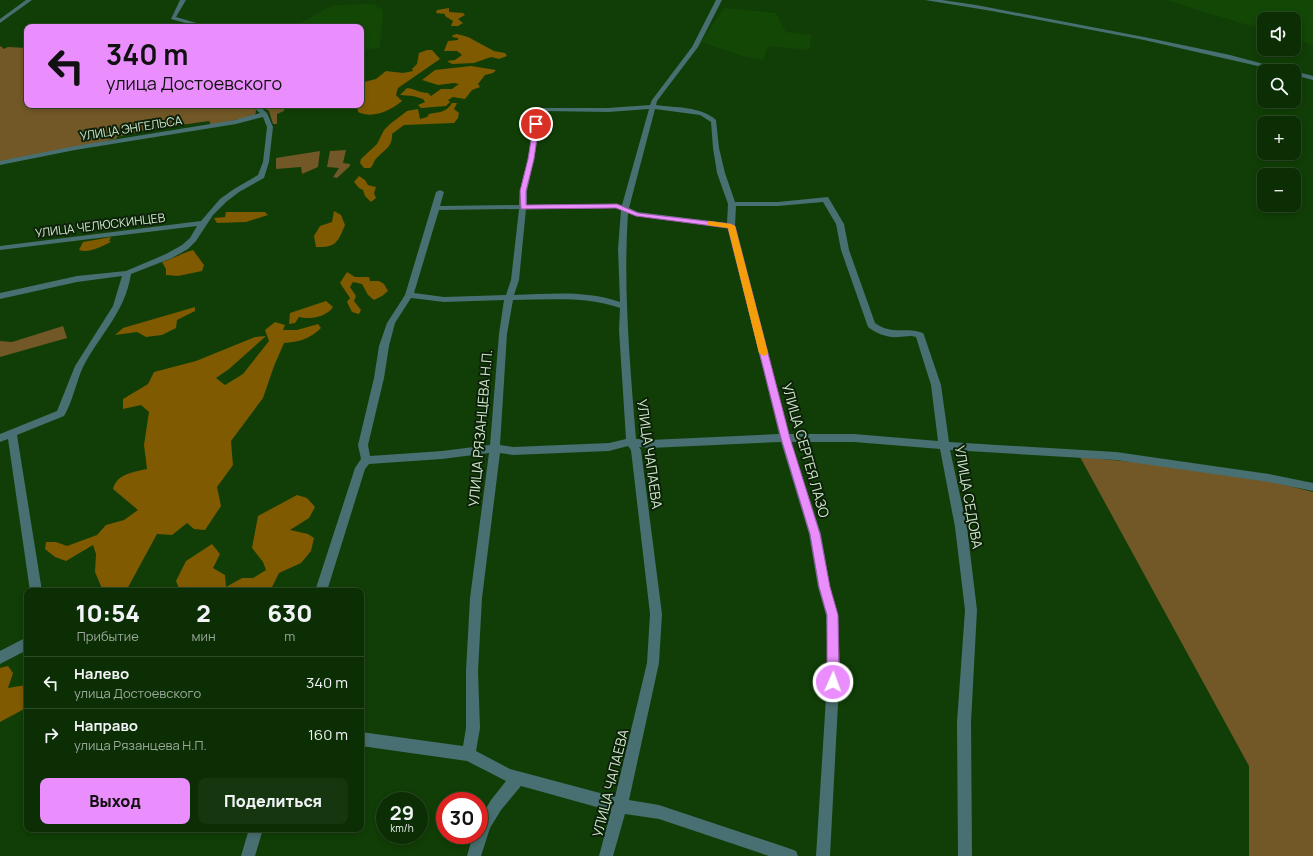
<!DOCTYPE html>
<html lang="ru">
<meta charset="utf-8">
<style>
:root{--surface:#0c2e04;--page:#15360e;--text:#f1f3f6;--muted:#9aa89a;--line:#2c4a26;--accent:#ea8dfd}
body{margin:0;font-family:Manrope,sans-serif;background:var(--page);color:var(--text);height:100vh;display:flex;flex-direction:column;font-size:15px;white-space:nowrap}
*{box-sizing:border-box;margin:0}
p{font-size:13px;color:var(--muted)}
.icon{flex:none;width:22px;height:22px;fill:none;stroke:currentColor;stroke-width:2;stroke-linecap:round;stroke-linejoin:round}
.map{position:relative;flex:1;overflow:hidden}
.panel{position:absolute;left:24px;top:588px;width:340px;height:244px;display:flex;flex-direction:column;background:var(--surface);border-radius:8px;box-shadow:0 2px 6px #0003,0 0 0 1px var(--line)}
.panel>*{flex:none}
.guide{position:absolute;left:24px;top:24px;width:340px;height:84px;border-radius:8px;box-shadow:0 2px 6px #0003,0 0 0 1px var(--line);background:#ea8dfd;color:#111;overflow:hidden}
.buttons{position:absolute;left:1257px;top:12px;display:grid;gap:8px}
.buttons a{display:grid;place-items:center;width:44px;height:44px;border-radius:8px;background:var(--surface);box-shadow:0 2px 6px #0003,0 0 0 1px var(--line);font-size:20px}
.speed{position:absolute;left:376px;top:792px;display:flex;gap:8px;font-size:20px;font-weight:700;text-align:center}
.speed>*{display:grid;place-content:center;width:52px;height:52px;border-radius:50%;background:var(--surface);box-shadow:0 2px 6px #0003,0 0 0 1px var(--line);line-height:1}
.speed small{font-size:10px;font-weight:400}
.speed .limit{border:6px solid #d22;background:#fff;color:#111}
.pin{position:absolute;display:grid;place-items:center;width:34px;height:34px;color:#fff;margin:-17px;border:2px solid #fff;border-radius:50%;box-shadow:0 1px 4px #0007}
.me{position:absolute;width:44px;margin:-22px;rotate:2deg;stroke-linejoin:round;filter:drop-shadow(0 0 3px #0008)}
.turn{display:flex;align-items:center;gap:14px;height:84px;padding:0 16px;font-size:18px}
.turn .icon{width:52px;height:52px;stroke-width:2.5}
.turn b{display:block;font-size:28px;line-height:34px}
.eta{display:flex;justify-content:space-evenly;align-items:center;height:68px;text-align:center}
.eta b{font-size:24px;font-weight:800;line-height:28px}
.button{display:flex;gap:8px;margin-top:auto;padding:8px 16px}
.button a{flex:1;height:46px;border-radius:8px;background:var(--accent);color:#111;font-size:16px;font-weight:800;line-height:46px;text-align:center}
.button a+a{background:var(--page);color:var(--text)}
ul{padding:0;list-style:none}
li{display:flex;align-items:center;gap:12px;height:52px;padding:0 16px;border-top:1px solid var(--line)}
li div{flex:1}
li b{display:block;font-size:15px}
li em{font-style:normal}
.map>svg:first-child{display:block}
.built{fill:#124706}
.green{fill:#725827}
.forest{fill:#7f5a00}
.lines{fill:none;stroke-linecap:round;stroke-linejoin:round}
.street{fill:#486f71;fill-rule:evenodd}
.route{fill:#ea8dfd;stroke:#985ca4}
.slow{fill:#f59e0b}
.labels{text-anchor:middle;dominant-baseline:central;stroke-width:4;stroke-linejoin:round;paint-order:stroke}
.far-street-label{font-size:12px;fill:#cee7c9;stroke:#0d200a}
.street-label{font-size:14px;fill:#cee7c9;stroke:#0d200a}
</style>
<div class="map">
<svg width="1313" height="856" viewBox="0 0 1313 856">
<rect width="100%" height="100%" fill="#103e06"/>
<!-- built -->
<path class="built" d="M1165,0H1313V45L1294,39V19H1264V30Z
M373,4L383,10L380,48L361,50V27H293L333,5Z
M724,8L776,13L786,32L812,35L809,50L768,46L763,60L743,56L701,42Z"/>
<!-- green -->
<path class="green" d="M0,46L2,47L3,49L8,47L27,48V105H251L256,110C256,115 254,116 250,117L211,125L209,121L146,130L117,137L116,139L0,162Z
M259,105H284V111L277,114V124H273L269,111Z
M346,150L343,163L350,164V166L337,178L333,177L339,168L327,167L330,151Z
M320,151L318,167L302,174L301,167L276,169V158Z
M63,326L67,338L0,357V341L12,342Z
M1080,457L1230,471L1313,492V856H1249V766Z"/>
<!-- forest -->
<path class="forest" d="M449,8V12L463,13L465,15L458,19L463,23L458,26H451L453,21L445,16V14L436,13L437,10Z
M457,34L468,37L494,51L505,53L507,56L499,59L491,57L474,63L452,64L447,61L455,60L462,55L457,51H444L448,41L458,40V38L452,37L453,35Z
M427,50H432L440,59L398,88L396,95L402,101C390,111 373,119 358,112L357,105H361V100L363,98L361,88L364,82L376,79L386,71L403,73L413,71L412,69L417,64L419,53Z
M471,66L496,70L493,73L485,75L478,84L480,87L472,90L465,99L453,97L448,100L450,102L446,106L421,108L418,105L425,102L423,99L413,96L400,95L407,88C416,89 420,93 428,93L431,96L441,89H452L459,84L454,83L438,85L422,80L435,70Z
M452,103H457L454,109L459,113L458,118L454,123L404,125L392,134C393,148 382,151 375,160C373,163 373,166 370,168H364L360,163L361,159L377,144L384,130L390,124L407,111L418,109L420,119L427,117L429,114C439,112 446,113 452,103Z
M359,176L365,180L368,185L376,187L374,193L376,198L371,202L365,196L363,190L359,188L354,182Z
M334,211L341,215L345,225C338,242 336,248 316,247L314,236L320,226L332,222Z
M226,212H265L268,215L246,222L217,223L214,218L225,217Z
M111,237L109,241L111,242C102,246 89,254 79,250L83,242Z
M193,250L204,265L202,271L178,276L166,275V269L162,262C173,259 182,253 193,250Z
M347,272L355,277H369L370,281H379L384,284L388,291L382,296L374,300L368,295L362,284L353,282L350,287L356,296L354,301L361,310L359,314L352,312L347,302L350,298L340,283Z
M326,301L333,307C326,317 310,320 299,317L295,323L289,324L290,313Z
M195,307V311L177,320L176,328L162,335L146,337L137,332L115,335L123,328Z
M275,322L285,325L283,330H297L318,324L321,328C310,339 299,342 284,343L274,366L263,398L231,441L233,465L217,487L221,506L205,530L194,529L187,523L172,535L157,534L126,591H103L95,572L96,554L93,545L66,561L55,557L45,549L46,542H56L67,546L97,535L106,525L124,520L138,510L113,489C117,474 133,472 147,469L144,445L149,412L141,405L123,409V399L148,384L154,372L196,361L255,337L266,336L229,369L216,378L225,385L243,374L269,341L265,330Z
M297,495L307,498L315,507L309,518L290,530L308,534L314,538L311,551L301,563L279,573L270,591H180L176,581L186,561L212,544L220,554L213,568L225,575L226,587L242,578H253L266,570L263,562L252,548L258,516Z
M8,666L13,673L8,688L26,685L27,706L26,708L0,722V668Z"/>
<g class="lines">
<!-- street -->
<path class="street" d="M26,0H32L0,23V19Z
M180,0H186L176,17L210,27H200L171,19Z
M716,0H722L698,47L657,101L656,105C676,108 701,106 716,120L719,148L725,173L735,202H778L828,197L844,224L849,250L875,323C894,336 904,326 923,333L924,335L941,385L949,442L1116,452L1269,474L1313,483V491L1269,482L1116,460L950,450L967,527L977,610L971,722L972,856H958L957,722L965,610L955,527L940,449L854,442H791L821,534L830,587L838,615L840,666L830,856H816L828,666L826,615L818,587L809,534L781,442L650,448L639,447L641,450L662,614L659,663L629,800L659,805L791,849L796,851L798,856H769L659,819L625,814L613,856H599L611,811L521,786L501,810L490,828L481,856H467L473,835H479V820L491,800L506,781L467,761L361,746V732L463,746L466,728V671L470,598L489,453L442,459L369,464L365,469L327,591H315L355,468L361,459L358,445L374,378L379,346L387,323L405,295L436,192L440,190L444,192L440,206L519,205C519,189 524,175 528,159C531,142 530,123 540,108H608L650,105L652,100L692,47ZM649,109L622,205L617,204L527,205V191L534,159L541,116L544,111L608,112ZM655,109L700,115L711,122L713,148L717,173L728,204L727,223L638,212L629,208ZM823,202L836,224L841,250L868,327C877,334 888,338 899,337C905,337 910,335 916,337L931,385L938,441L854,434H789L735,226L736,206H778ZM616,208L621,210L618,249L620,302C586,290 549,294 514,295L519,280L526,209ZM519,209L511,280L506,295L444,297L414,293L439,210ZM628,213L636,216L728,228L779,434L650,440L636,439C630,364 623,289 628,213ZM411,298L444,302L504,300L499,334L490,445L442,451L370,456L368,445L384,378L389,346L395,323ZM513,300C549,300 585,296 620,308L619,330L626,439L609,443L513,447L500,445L507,334ZM628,446L631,450L650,614L647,663L615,797L510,769L476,751L480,728L478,671L482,598L500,453L513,455L609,451Z
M925,0H942L976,5L1144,37L1230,55L1290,71H1280L1144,40L992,11Z
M1294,71L1313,76V80L1294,75Z
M251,105H258L267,113L273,127L269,162L264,178L239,192L226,202L213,215L196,241L188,249L172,258L131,274C125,313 100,334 83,367C76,382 73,401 64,416L17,435L42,591H30L8,439L0,442V434L57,411L75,366L113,306L122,276L77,282L0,299V293L77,276L126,271L166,254L182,245L190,238L197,226L0,250V246L201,221L220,199L234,189L258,175L263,162L267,127L263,117L236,124L75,150L0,165V161L75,146L235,120L260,113Z
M27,637V650L0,664V651Z
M249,829H263L255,856H241Z"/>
</g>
<!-- route -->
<path class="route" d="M534,123L539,124L534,159L526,191V205L617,204L638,213L731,224L735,226L790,438L820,534L830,587L838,615L839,682L837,686L833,688L829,686L827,682V615L819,587L810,534L781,438L728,228L636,216L616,208L521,209L520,191L528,159Z"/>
<!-- slow -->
<path class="slow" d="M709,221L731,224L735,226L768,353L766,355L764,356L759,353L728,228L707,225V222Z"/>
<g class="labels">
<!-- far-street labels -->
<g class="far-street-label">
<text transform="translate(131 128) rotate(-9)">УЛИЦА ЭНГЕЛЬСА</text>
<text transform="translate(100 225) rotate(-7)">УЛИЦА ЧЕЛЮСКИНЦЕВ</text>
</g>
<!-- street labels -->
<g class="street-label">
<text transform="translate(480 428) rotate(-85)">УЛИЦА РЯЗАНЦЕВА Н.П.</text>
<text transform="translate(806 450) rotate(74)">УЛИЦА СЕРГЕЯ ЛАЗО</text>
<text transform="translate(650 454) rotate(82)">УЛИЦА ЧАПАЕВА</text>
<text transform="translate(969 497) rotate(80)">УЛИЦА СЕДОВА</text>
<text transform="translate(610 783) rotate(-76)">УЛИЦА ЧАПАЕВА</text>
</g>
</g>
</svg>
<div class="buttons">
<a><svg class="icon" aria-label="sound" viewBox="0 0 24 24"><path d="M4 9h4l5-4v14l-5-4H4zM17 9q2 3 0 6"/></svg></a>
<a><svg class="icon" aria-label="search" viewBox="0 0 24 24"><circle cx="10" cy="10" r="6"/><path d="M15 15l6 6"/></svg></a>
<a>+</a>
<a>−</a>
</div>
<div class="speed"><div>29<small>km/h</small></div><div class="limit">30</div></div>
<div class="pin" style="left:536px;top:124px;background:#d93025"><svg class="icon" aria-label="arrive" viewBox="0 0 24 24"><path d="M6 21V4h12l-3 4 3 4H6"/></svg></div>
<svg class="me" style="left:833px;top:682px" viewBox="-20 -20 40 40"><circle r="17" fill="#ea8dfd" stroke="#fff" stroke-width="3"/><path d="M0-11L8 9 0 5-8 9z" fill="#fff"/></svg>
<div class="guide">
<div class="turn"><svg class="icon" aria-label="left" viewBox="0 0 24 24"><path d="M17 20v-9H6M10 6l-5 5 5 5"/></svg><div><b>340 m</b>улица Достоевского</div></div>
</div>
<section class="panel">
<div class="eta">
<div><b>10:54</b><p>Прибытие</p></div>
<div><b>2</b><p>мин</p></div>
<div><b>630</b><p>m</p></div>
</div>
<ul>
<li><svg class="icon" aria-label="left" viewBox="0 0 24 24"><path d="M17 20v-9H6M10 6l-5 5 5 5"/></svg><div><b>Налево</b><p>улица Достоевского</p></div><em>340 m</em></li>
<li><svg class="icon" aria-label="right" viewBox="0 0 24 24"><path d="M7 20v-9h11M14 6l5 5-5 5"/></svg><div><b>Направо</b><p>улица Рязанцева Н.П.</p></div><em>160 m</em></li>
</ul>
<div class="button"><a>Выход</a><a>Поделиться</a></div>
</section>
</div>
